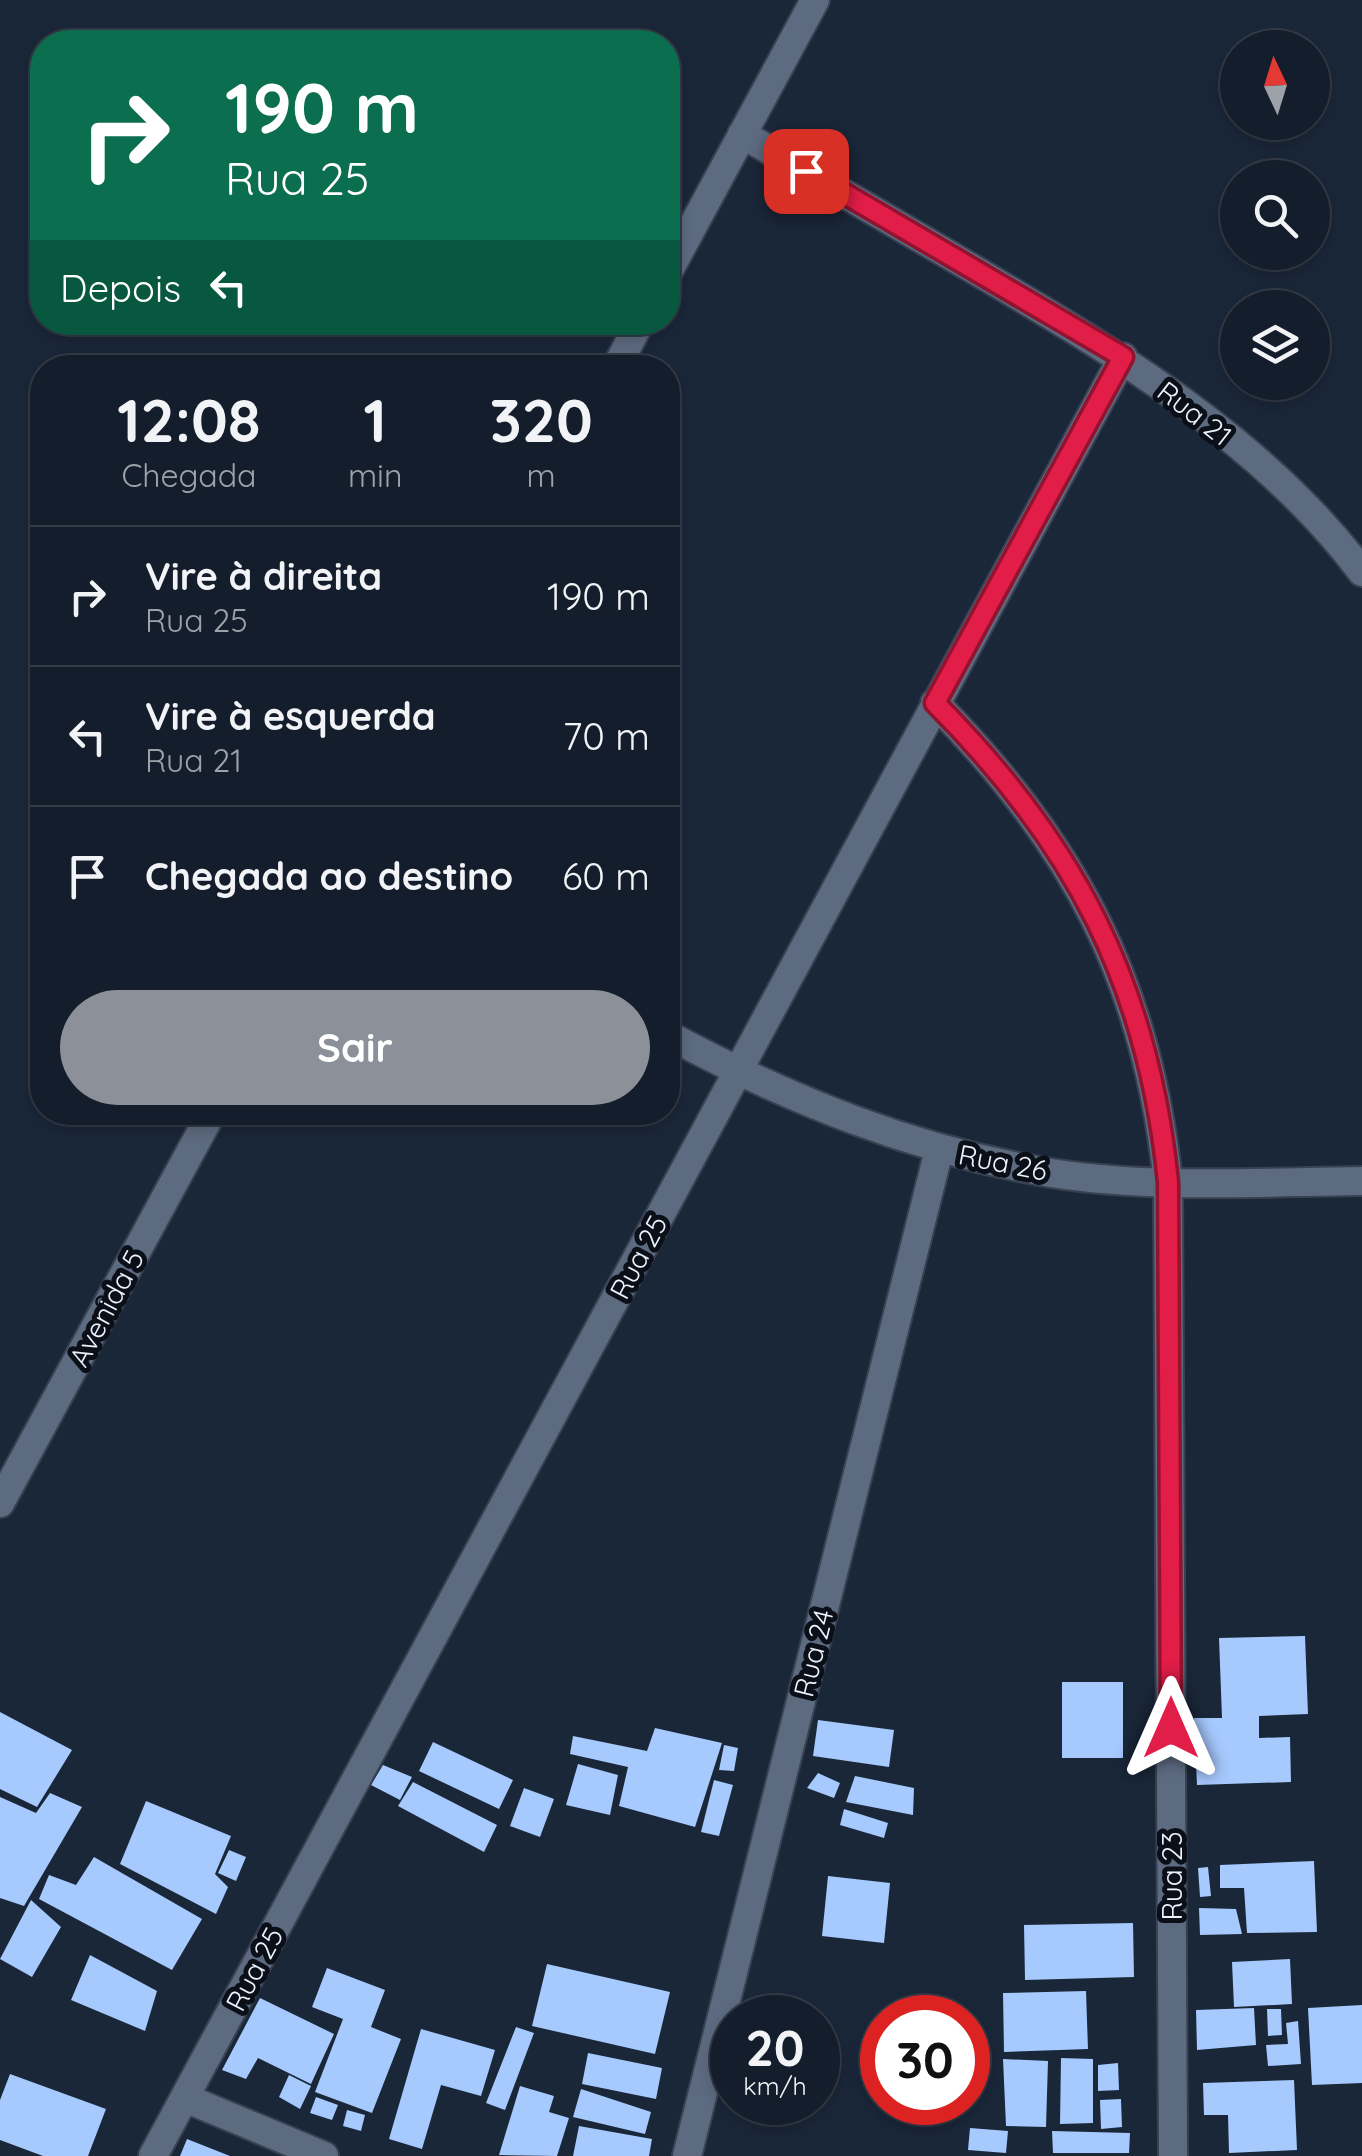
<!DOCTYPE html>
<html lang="pt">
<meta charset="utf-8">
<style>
:root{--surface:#141d2b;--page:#1d2633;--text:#f1f3f6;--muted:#9da2a9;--line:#333b47;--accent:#8c9099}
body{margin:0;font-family:Quicksand,sans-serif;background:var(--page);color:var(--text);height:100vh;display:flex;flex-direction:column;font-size:38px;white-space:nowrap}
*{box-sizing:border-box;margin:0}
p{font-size:32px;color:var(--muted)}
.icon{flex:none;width:55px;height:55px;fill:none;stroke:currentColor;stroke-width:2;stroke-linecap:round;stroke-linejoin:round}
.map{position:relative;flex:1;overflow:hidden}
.details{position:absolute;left:30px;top:355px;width:650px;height:770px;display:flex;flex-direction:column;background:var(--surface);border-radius:40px;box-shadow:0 5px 15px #0003,0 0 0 2px var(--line)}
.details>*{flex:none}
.guide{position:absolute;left:30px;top:30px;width:650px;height:305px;border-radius:40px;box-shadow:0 5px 15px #0003,0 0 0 2px var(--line);background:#0b6e4f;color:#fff;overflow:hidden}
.needle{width:65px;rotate:356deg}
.tools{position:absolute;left:1220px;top:30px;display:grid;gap:20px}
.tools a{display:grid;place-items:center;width:110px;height:110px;border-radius:50%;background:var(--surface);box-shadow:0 5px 15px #0003,0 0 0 2px var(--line);font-size:50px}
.speed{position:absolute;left:710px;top:1995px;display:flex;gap:20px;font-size:50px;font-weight:700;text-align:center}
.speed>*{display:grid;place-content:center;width:130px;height:130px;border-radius:50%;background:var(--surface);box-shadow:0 5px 15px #0003,0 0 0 2px var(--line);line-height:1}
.speed small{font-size:25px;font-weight:400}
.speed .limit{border:15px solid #d22;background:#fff;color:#111}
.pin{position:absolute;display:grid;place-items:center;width:85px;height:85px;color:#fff;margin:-42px;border-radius:20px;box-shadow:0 5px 15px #0006}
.me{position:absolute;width:110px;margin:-55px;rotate:0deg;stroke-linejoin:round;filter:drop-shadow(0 0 8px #0008)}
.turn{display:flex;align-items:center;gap:35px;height:210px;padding:0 30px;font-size:45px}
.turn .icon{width:130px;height:130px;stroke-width:2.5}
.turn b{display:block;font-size:70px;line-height:85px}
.then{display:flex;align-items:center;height:95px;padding:0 30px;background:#0003;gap:20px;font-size:38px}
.eta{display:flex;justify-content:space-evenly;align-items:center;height:170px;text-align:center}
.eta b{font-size:60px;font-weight:700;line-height:70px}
.primary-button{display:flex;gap:20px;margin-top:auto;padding:20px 30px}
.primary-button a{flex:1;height:115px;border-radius:60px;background:var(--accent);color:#fff;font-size:40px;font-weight:700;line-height:115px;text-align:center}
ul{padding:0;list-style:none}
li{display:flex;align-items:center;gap:30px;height:140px;padding:0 30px;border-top:2px solid var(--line)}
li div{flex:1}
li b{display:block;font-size:38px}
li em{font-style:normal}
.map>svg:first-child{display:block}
.building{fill:#a6c9fe}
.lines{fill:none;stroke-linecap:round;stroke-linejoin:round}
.minor-casing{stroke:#384151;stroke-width:32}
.minor{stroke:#5d6b81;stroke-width:28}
.route-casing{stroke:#92132f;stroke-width:25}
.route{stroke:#e11d48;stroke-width:18}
.labels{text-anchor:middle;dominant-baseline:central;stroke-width:10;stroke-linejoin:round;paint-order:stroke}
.street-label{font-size:28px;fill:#ebf2fd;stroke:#0a0f18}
</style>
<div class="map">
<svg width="1362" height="2156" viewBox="0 0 1362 2156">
<rect width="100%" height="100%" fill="#1a2739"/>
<!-- building -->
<path class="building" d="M1305,1636L1308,1714L1259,1716V1738L1290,1737L1291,1782L1197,1785L1194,1718H1222L1219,1638Z
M1062,1682H1123V1758H1062Z
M0,1712L72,1750L37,1807L0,1789Z
M818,1720L894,1730L889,1767L813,1756Z
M655,1728L722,1743L695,1827L619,1806L628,1767L570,1754L573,1736L647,1751Z
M433,1742L513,1780L499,1809L419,1771Z
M724,1745L738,1748L734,1771L719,1770Z
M578,1764L618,1775L610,1815L566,1805Z
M383,1765L412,1777L400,1800L371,1785Z
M818,1773L840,1783L834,1798L807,1788Z
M855,1776L914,1788L913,1815L846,1802Z
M714,1780L733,1785L719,1836L701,1832Z
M413,1782L497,1825L484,1852L398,1806Z
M524,1788L554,1799L540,1837L510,1826Z
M50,1793L82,1807L24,1906L0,1898V1797L36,1813Z
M146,1801L231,1836L215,1874L228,1887L216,1914L120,1864Z
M844,1809L888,1823L884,1838L840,1825Z
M229,1850L246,1857L236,1881L218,1873Z
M94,1857L202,1919L172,1970L39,1899L49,1875L76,1885Z
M1314,1861L1317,1932L1247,1933L1244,1888H1220V1865Z
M1208,1867L1211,1896L1200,1897L1198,1868Z
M828,1876L890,1883L884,1943L822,1936Z
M31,1900L61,1927L32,1977L0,1959Z
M1199,1908L1236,1909L1242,1934L1200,1935Z
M1133,1923L1134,1977L1025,1980L1024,1925Z
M90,1955L157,1991L145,2031L71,2000Z
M1290,1959L1292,2004L1234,2007L1232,1962Z
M547,1964L670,1992L655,2054L532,2026Z
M327,1968L385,1990L371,2027L401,2039L372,2113L315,2092L343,2019L312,2007Z
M1086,1991L1088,2049L1004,2052L1003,1993Z
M260,1998L334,2034L311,2084L258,2058L246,2079L222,2070Z
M1362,2005V2083L1312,2085L1308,2008Z
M1254,2008L1256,2045L1197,2050L1196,2010Z
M1267,2009H1281L1282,2035L1268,2036Z
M1298,2021L1301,2064L1268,2066L1266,2045L1288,2044L1286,2023Z
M516,2027L534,2033L505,2110L486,2103Z
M421,2029L495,2050L481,2096L441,2085L422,2149L389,2139Z
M588,2053L662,2068L656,2099L582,2084Z
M1061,2058L1093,2059V2123L1060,2124Z
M1003,2059L1048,2061L1046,2127L1006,2126Z
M1118,2063L1119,2090L1098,2091V2065Z
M10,2074L106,2109L88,2156H43L0,2140V2100Z
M289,2075L311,2086L300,2109L279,2097Z
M1294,2080L1297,2150L1229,2153L1228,2115H1204L1203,2083Z
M520,2086L554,2096L549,2112L569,2118L557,2156L499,2155Z
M581,2089L651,2112L645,2134L573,2117Z
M316,2097L338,2105L332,2120L310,2113Z
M1121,2099L1122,2127L1101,2129L1100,2100Z
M347,2110L365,2115L361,2131L343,2126Z
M579,2126L652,2139L649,2156H573Z
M970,2128L1008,2131L1006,2153L968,2150Z
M1052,2131L1130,2133L1129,2153H1053Z
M187,2139L230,2156H180Z"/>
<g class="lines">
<defs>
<path id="minor" d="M742,134C822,180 901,227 980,273C1117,354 1265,442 1362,572
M668,272L815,0
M616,368L640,322
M935,703C1075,845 1147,983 1168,1182L1173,2156
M668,1035C790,1100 913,1150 1051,1173C1153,1189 1259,1182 1362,1181
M0,1503L212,1112
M185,2098L324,2156
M153,2156L1123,357
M687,2156L939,1150"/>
</defs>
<!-- minor casing -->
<use href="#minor" class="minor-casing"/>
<!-- minor -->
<use href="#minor" class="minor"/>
</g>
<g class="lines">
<defs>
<path id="route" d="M806,171L1123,357L935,703C1075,844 1148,984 1168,1182L1171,1728"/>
</defs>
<!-- route casing -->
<use href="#route" class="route-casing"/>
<!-- route -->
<use href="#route" class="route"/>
</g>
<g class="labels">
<!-- street labels -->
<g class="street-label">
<text transform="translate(1195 413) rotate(38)">Rua 21</text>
<text transform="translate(1003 1162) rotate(11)">Rua 26</text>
<text transform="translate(638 1257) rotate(-62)">Rua 25</text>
<text transform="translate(106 1308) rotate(-62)">Avenida 5</text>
<text transform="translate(813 1653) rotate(-76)">Rua 24</text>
<text transform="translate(1171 1876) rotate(-90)">Rua 23</text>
<text transform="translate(254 1969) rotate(-62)">Rua 25</text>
</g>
</g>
</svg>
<div class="tools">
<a><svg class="needle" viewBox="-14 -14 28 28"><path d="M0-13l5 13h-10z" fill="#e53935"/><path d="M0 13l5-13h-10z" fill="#9da2a9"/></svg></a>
<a><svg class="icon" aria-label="search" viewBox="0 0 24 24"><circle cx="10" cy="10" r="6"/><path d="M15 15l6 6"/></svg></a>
<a><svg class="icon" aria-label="layers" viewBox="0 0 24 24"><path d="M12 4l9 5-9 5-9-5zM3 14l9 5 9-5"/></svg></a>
</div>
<div class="speed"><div>20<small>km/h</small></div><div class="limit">30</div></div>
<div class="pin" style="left:806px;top:171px;background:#d93025"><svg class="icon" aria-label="arrive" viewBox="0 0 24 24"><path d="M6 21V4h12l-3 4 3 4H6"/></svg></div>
<svg class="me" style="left:1171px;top:1728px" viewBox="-20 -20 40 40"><path d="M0-17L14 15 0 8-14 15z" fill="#e11d48" stroke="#fff" stroke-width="4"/></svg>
<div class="guide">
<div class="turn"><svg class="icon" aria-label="right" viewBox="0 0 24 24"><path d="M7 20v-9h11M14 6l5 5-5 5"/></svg><div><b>190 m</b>Rua 25</div></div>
<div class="then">Depois<svg class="icon" aria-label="left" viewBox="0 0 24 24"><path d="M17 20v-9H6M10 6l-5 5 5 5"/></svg></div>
</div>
<section class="details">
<div class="eta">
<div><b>12:08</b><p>Chegada</p></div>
<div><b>1</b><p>min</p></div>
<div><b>320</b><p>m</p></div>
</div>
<ul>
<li><svg class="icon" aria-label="right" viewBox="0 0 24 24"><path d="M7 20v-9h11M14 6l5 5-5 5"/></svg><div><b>Vire à direita</b><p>Rua 25</p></div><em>190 m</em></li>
<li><svg class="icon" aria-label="left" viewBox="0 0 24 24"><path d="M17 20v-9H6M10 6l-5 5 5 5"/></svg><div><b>Vire à esquerda</b><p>Rua 21</p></div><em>70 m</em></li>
<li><svg class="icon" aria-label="arrive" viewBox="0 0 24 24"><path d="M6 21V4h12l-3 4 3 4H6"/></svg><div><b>Chegada ao destino</b></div><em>60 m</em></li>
</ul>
<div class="primary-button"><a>Sair</a></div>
</section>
</div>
